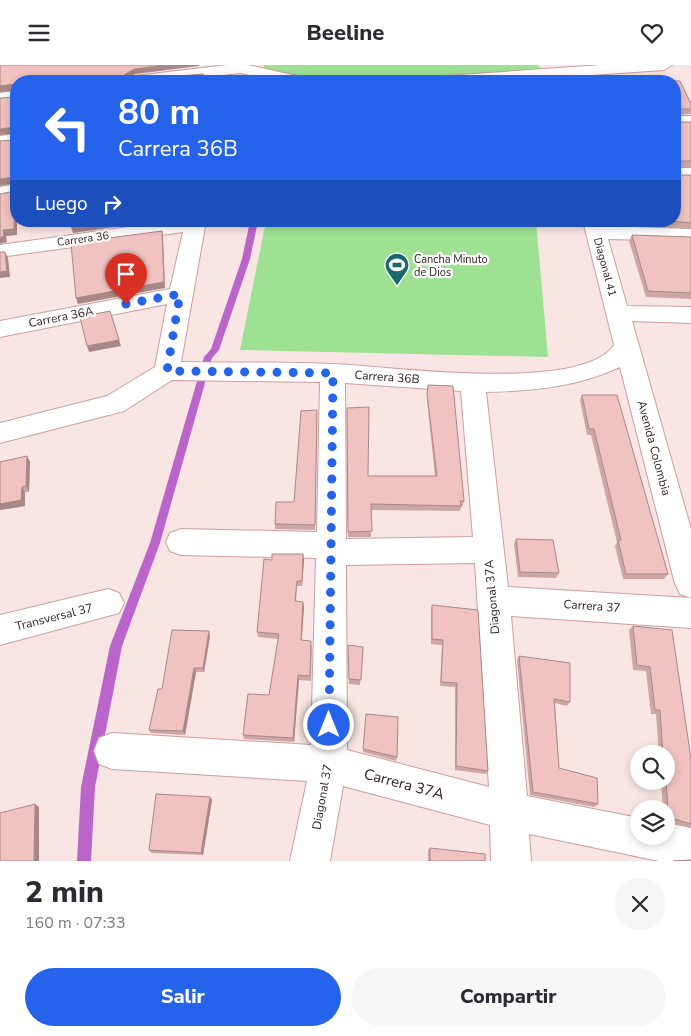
<!DOCTYPE html>
<html lang="es">
<meta charset="utf-8">
<style>
:root{--surface:#fff;--page:#f7f7f7;--text:#2b2b33;--muted:#7c7c81;--accent:#2563eb}
body{margin:0;font-family:"Nunito Sans",sans-serif;background:var(--page);color:var(--text);height:100vh;display:flex;flex-direction:column;font-size:19px;white-space:nowrap}
*{box-sizing:border-box;margin:0}
p{font-size:16px;color:var(--muted)}
.icon{flex:none;width:28px;height:28px;fill:none;stroke:currentColor;stroke-width:2;stroke-linecap:round;stroke-linejoin:round}
.map{position:relative;height:796px;overflow:hidden}
.drawer{display:flex;flex-direction:column;background:var(--surface);flex:1}
.drawer>*{flex:none}
.hud{position:absolute;left:10px;top:10px;width:671px;height:152px;border-radius:20px;box-shadow:0 2px 8px #0003;background:#2563eb;color:#fff;overflow:hidden}
.tools{position:absolute;left:630px;top:680px;display:grid;gap:10px}
.tools a{display:grid;place-items:center;width:45px;height:45px;border-radius:50%;background:var(--surface);box-shadow:0 2px 8px #0003;font-size:25px}
.pin{position:absolute;display:grid;place-items:center;width:42px;height:42px;color:#fff;margin:-51px -21px;border-radius:50% 50% 50% 0;rotate:-45deg;box-shadow:0 0 5px #0007}
.pin .icon{rotate:45deg}
.me{position:absolute;width:55px;margin:-28px;rotate:0deg;stroke-linejoin:round;filter:drop-shadow(0 0 4px #0008)}
.turn{display:flex;align-items:center;gap:18px;height:105px;padding:0 25px;font-size:22px}
.turn .icon{width:65px;height:65px;stroke-width:2.5}
.turn b{display:block;font-size:35px;line-height:42px}
.then{display:flex;align-items:center;height:48px;padding:0 25px;background:#0003;gap:10px;font-size:19px}
.round{display:grid;place-items:center;flex:none;width:52px;height:52px;border-radius:26px;background:var(--page)}
.headline{display:flex;align-items:center;justify-content:space-between;height:85px;padding:0 25px}
h1{font-size:30px;font-weight:800;line-height:38px}
.cta{display:flex;gap:10px;margin-top:auto;padding:10px 25px}
.cta a{flex:1;height:58px;border-radius:30px;background:var(--accent);color:#fff;font-size:20px;font-weight:800;line-height:58px;text-align:center}
.cta a+a{background:var(--page);color:var(--text)}
header{display:flex;justify-content:space-between;align-items:center;height:65px;padding:0 25px;background:var(--surface);font-size:22px;font-weight:800}
.map>svg:first-child{display:block}
.green{fill:#9ee193}
.lines{fill:none;stroke-linecap:round;stroke-linejoin:round}
.stream{fill:#bb65cb;fill-rule:evenodd}
.minor-casing{stroke:#cc9f9e;stroke-width:2}
.minor{fill:#fff;fill-rule:evenodd}
.wall{fill:#cea7a5}
.shaded-wall{fill:#a88886}
.building{fill:#f0c2c0;stroke:#a88886}
.route{stroke:#2563eb;stroke-width:9;stroke-dasharray:0 16.2}
.labels{text-anchor:middle;dominant-baseline:central;stroke-width:4.5;stroke-linejoin:round;paint-order:stroke}
.far-street-label{font-size:11px;fill:#322121;stroke:#fff}
.far-poi-label{font-size:11px;fill:#322121;stroke:#fff;text-anchor:start}
.street-label{font-size:12px;fill:#322121;stroke:#fff}
.near-street-label{font-size:15px;fill:#322121;stroke:#fff}
</style>
<header><svg class="icon" aria-label="menu" viewBox="0 0 24 24"><path d="M4 6h16M4 12h16M4 18h16"/></svg>Beeline<svg class="icon" aria-label="heart" viewBox="0 0 24 24"><path d="M12 20l-8-8c-3-5 5-10 8-4 3-6 11-1 8 4z"/></svg></header>
<div class="map">
<svg width="691" height="796" viewBox="0 0 691 796">
<rect width="100%" height="100%" fill="#f8e5e4"/>
<!-- green -->
<path class="green" d="M263,0H537L542,4L538,16H272Z
M266,156H536L548,292L240,285Z"/>
<g class="lines">
<!-- stream -->
<path class="stream" d="M250,156H258L250,194L219,285L212,293L160,478L122,581L95,722L91,796H77L81,722L110,581L150,478L204,292L211,284L242,194Z"/>
<defs>
<path id="minor" d="M227,0H248L306,13L308,16H279L240,8L171,16H127L135,11Z
M601,0H672L664,5L506,16H437L445,11Z
M16,26V36L0,38V28Z
M675,51H691V61H675Z
M16,69V79L0,81V71Z
M675,103H691V115H675Z
M16,119V131L0,134V122Z
M171,156H206L181,297C231,298 282,297 333,299C389,301 581,329 614,280L583,156H603L605,161L691,164V176L608,174L627,241L691,242V258L632,256L691,464V533L680,529L675,519L620,302C577,322 533,326 486,327L508,522L691,533V563L511,551L527,731L639,753V771H666V758L691,763V796H659L529,769L531,796H491L490,760L343,721L330,796H290L307,716L112,704L99,699L94,686L99,673L112,668L311,680L316,493L181,490L170,486L166,477L170,468L181,464L317,467L320,317L172,315L124,346L0,378V358L107,331L155,302L167,239L0,272V256L170,224L183,167L0,192V180ZM345,318L461,326L473,472L346,474ZM475,498L489,722L347,685L346,500Z
M108,524L119,528L124,538L119,548L0,580V550Z"/>
</defs>
<!-- minor casing -->
<use href="#minor" class="minor-casing"/>
<!-- minor -->
<use href="#minor" class="minor"/>
</g>
<!-- wall -->
<path class="wall" d="M568,13L680,16L691,39V49L676,50V57H691V102H676V110H691V164L625,159L624,156H675V16H567Z
M632,170L691,172V234L646,232L629,176Z
M428,320L464,436L462,442H461L460,446L371,445V472H348L347,343L368,411H435L427,335Z
M582,330L668,509L664,514H623L615,481L617,477L591,370H587L580,335Z
M317,345L315,465L275,464V459L294,437Z
M27,391L30,397L29,427H25V441L0,445V397Z
M516,474L559,508L556,513L518,512L514,479Z
M304,495L302,521H297L296,537H303L304,542L302,575L312,581L311,616L299,615L294,677L244,674L243,670L269,630L278,574L258,572L257,567Z
M432,540L488,706L486,709L455,705V622L440,621L442,580L431,579V545Z
M633,561L691,694V763L669,757L666,759V744H663L661,716H666V689H659L656,649H651L646,606L633,605L629,565Z
M210,571L204,607H196L185,670L151,668L149,665L162,624Z
M348,580L363,582L360,620L349,619Z
M519,591L570,637L567,641L555,638L559,703L598,739L594,742L530,730L517,595Z
M366,649L397,692L396,696L363,687Z
M210,732L212,735L203,790L152,788L149,785Z
M430,783L485,796H428V785Z"/>
<!-- shaded-wall -->
<path class="shaded-wall" d="M165,0H199V1L135,9L125,16L124,10L134,4Z
M15,19L16,25L0,27V21Z
M15,62L16,68L0,70V64Z
M15,112L16,118L0,121V114Z
M15,135H16V156H17V170L6,171L7,177L0,179V173Z
M112,156H156L73,168L71,162Z
M162,166L163,172L165,223L78,239L76,233Z
M5,187L8,193L10,212L0,213V207Z
M112,252L121,281L89,287L87,281Z
M27,391L30,397L29,427L26,421Z
M22,422L25,427V441L0,445V439Z
M303,489L304,495L302,521V516Z
M303,537L304,542L301,580V575Z
M209,566L210,571L204,607L203,603Z
M194,603L196,607L185,670L183,666Z
M298,610L299,615L294,677L293,673Z
M210,732L212,735L203,790L201,788Z
M35,739L39,742V796H34Z"/>
<!-- building -->
<path class="building" d="M0,0H165L134,4L124,10L126,12H170L203,9L206,16H16V135H15L14,164L3,165L4,171L0,173V129L15,126V112L0,114V76L15,75V62L0,64V33L15,32V19L0,21Z
M568,13L680,16L691,39V44H676V57H691V96H676V110H691V158L672,156H675V16H569Z
M70,156H112L71,162Z
M162,166L164,217L76,233L71,178Z
M632,170L691,172V228L648,226Z
M0,187H5L7,206L0,207Z
M110,246L119,275L87,281L80,252Z
M428,320L453,321L464,436H460L461,441L371,439L372,466L348,467L347,343L369,342L368,411H437L427,329Z
M582,330H617L668,509H626L618,475H621L594,364H589Z
M317,345L315,460L275,459L276,437H294L301,346Z
M27,391L26,421L22,422L21,435L0,439V397Z
M516,474L553,475L559,508L520,507Z
M272,489H303L302,516H297L295,536L303,537L301,575L311,576L310,611L298,610L293,673L243,670L248,629L269,630L279,569L257,567L264,494L272,495Z
M432,540L478,545L488,706L456,701L457,618L441,617L443,575L432,574Z
M633,561L672,565L691,694V759L671,753L669,757L666,716V689H663L660,645H655L650,602L637,600Z
M172,565L209,566L203,603H194L183,666L149,665L158,624H162Z
M348,580L363,582L361,615L349,614Z
M519,591L570,598V637L554,634L559,703L597,713L598,739L533,727Z
M366,649L398,652L397,692L363,684Z
M156,729L210,732L201,788L149,785Z
M35,739L34,796H0V748Z
M430,783L485,789V796H430Z
M691,795V796H673Z"/>
<g class="lines">
<!-- route -->
<path class="route" d="M126,239L180,229L167,306L333,308L329,660"/>
</g>
<!-- icons -->
<defs>
<symbol id="stadium-pin" viewBox="-11 -11 22 30"><path d="M0 17L-7.5 6A9.5 9.5 0 1 1 7.5 6Z" fill="#1a686c" stroke="#fff"/><path d="M0-5a6.5 5 0 1 0 0 10a6.5 5 0 1 0 0-10ZM-3.5-1.8h7v3.6h-7Z" fill="#fff"/></symbol>
</defs>
<g fill-rule="evenodd">
<use href="#stadium-pin" x="383" y="186" width="28" height="38"/>
</g>
<g class="labels">
<!-- far-street labels -->
<g class="far-street-label">
<text transform="translate(83 174) rotate(-8)">Carrera 36</text>
<text transform="translate(605 202) rotate(75)">Diagonal 41</text>
</g>
<!-- far-poi labels -->
<g class="far-poi-label">
<text x="414" y="194">Cancha Minuto<tspan x="414" dy="13">de Dios</tspan></text>
</g>
<!-- street labels -->
<g class="street-label">
<text transform="translate(61 252) rotate(-11)">Carrera 36A</text>
<text transform="translate(387 312) rotate(4)">Carrera 36B</text>
<text transform="translate(654 383) rotate(75)">Avenida Colombia</text>
<text transform="translate(492 532) rotate(-95)">Diagonal 37A</text>
<text transform="translate(592 541) rotate(4)">Carrera 37</text>
<text transform="translate(54 552) rotate(-14)">Transversal 37</text>
<text transform="translate(322 732) rotate(-80)">Diagonal 37</text>
</g>
<!-- near-street labels -->
<g class="near-street-label">
<text transform="translate(404 719) rotate(15)">Carrera 37A</text>
</g>
</g>
</svg>
<div class="tools">
<a><svg class="icon" aria-label="search" viewBox="0 0 24 24"><circle cx="10" cy="10" r="6"/><path d="M15 15l6 6"/></svg></a>
<a><svg class="icon" aria-label="layers" viewBox="0 0 24 24"><path d="M12 4l9 5-9 5-9-5zM3 14l9 5 9-5"/></svg></a>
</div>
<div class="pin" style="left:126px;top:239px;background:#d93025"><svg class="icon" aria-label="arrive" viewBox="0 0 24 24"><path d="M6 21V4h12l-3 4 3 4H6"/></svg></div>
<svg class="me" style="left:329px;top:660px" viewBox="-20 -20 40 40"><circle r="17" fill="#2563eb" stroke="#fff" stroke-width="3"/><path d="M0-11L8 9 0 5-8 9z" fill="#fff"/></svg>
<div class="hud">
<div class="turn"><svg class="icon" aria-label="left" viewBox="0 0 24 24"><path d="M17 20v-9H6M10 6l-5 5 5 5"/></svg><div><b>80 m</b>Carrera 36B</div></div>
<div class="then">Luego<svg class="icon" aria-label="right" viewBox="0 0 24 24"><path d="M7 20v-9h11M14 6l5 5-5 5"/></svg></div>
</div>
</div>
<section class="drawer">
<div class="headline"><div><h1>2 min</h1><p>160 m · 07:33</p></div><a class="round"><svg class="icon" aria-label="close" viewBox="0 0 24 24"><path d="M6 6l12 12M18 6L6 18"/></svg></a></div>
<div class="cta"><a>Salir</a><a>Compartir</a></div>
</section>
